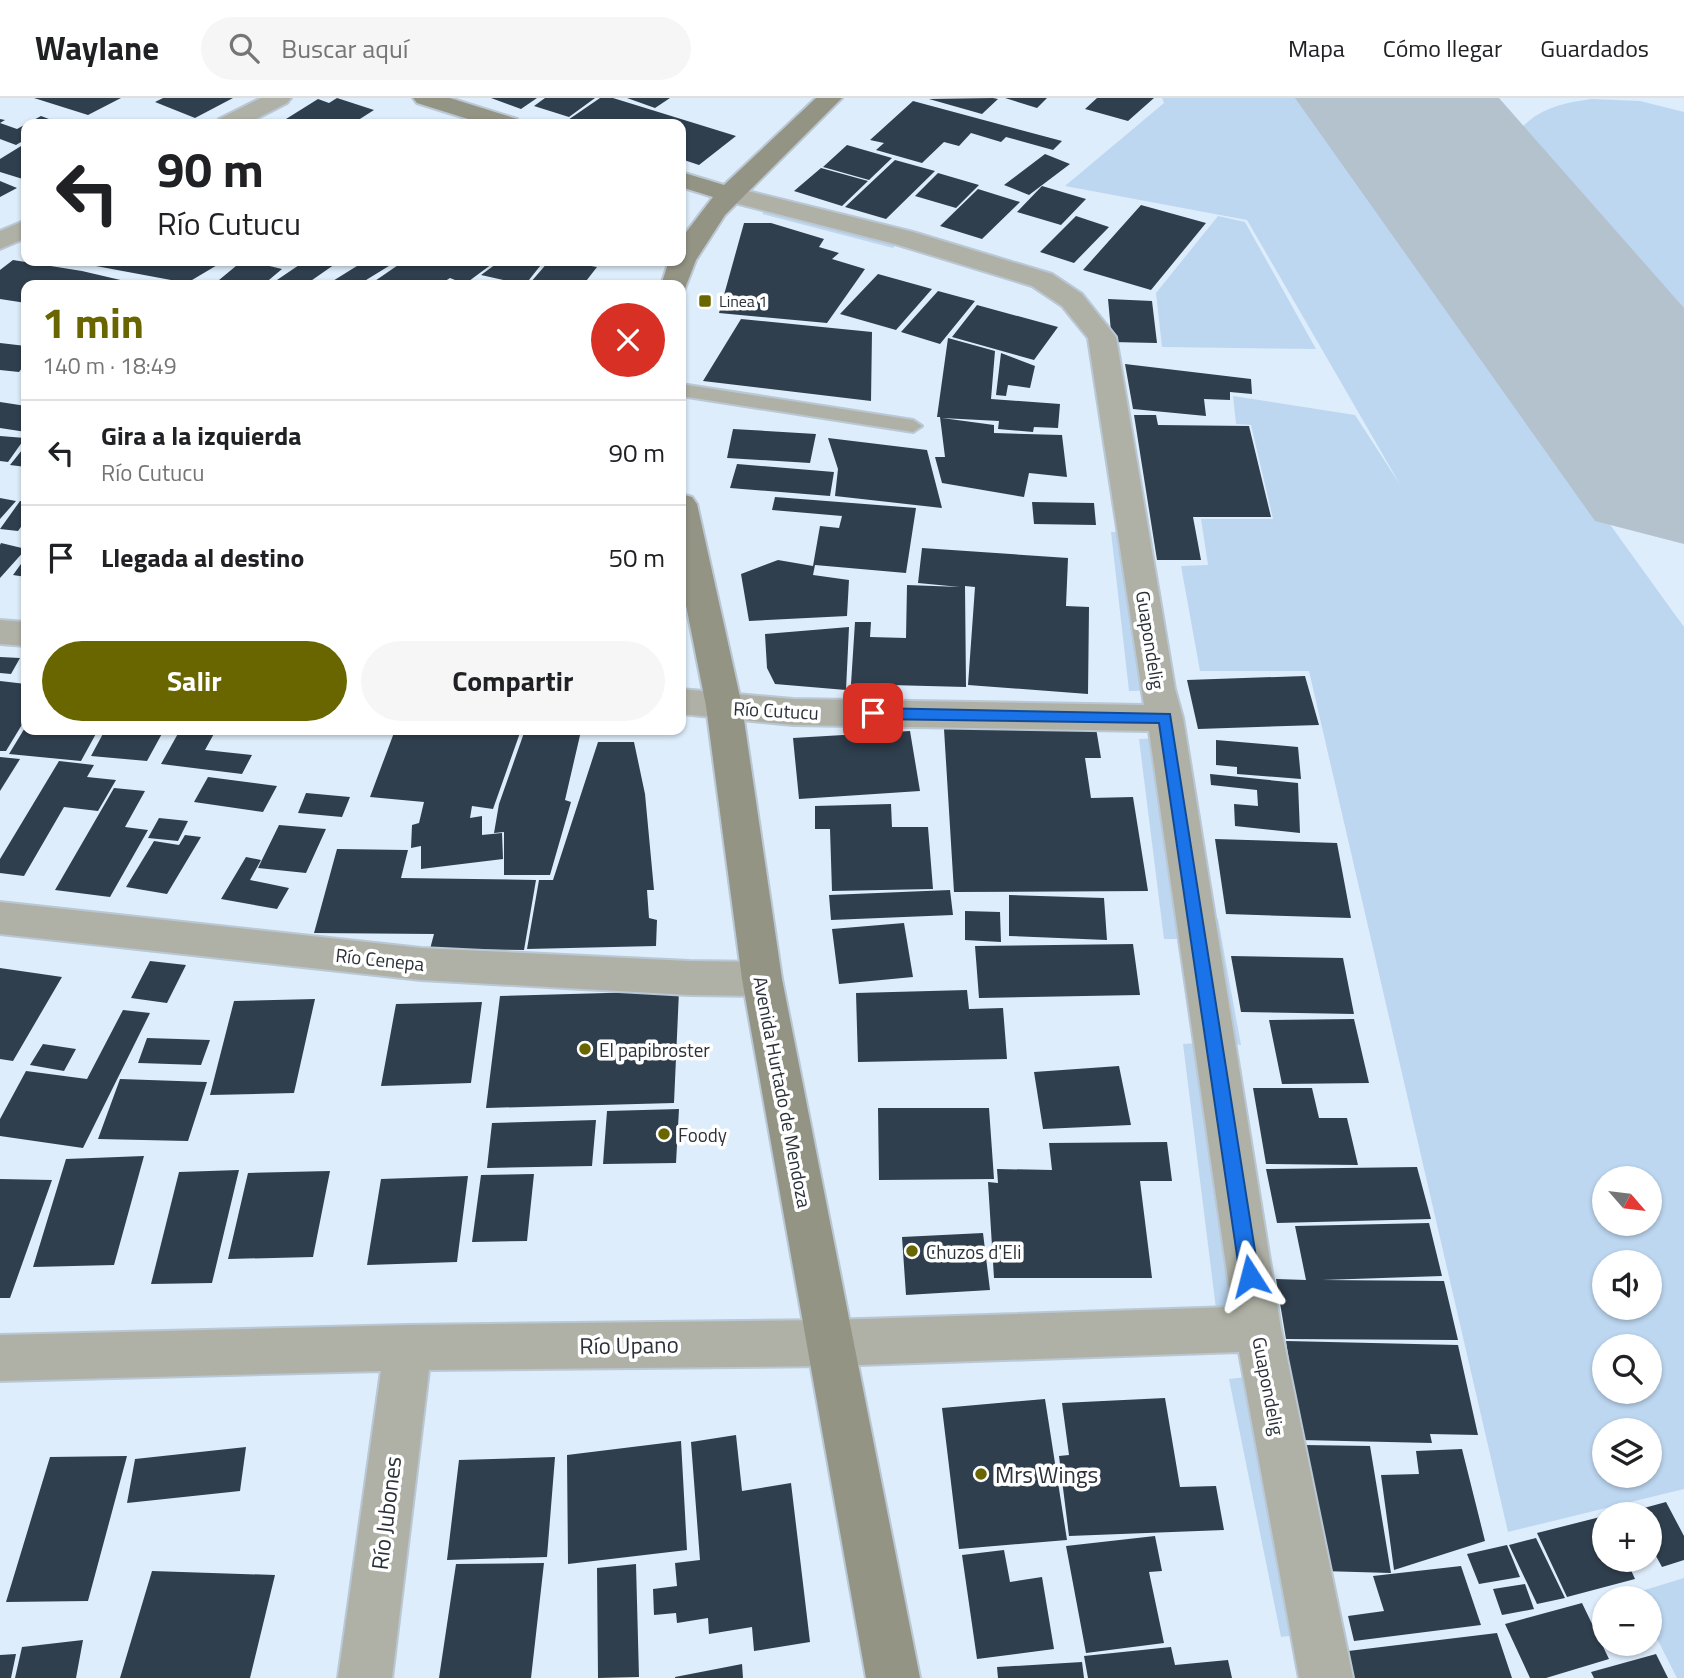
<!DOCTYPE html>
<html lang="es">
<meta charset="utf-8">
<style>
:root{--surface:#fff;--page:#f6f6f6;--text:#202124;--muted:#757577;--line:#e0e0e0;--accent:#696600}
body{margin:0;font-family:"Titillium Web",sans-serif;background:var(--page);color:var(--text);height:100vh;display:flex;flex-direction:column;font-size:26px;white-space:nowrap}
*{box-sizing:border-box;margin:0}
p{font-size:23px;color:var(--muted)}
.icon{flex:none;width:38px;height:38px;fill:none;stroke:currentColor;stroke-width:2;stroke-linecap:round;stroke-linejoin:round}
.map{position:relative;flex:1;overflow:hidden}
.sheet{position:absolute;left:21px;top:182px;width:665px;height:455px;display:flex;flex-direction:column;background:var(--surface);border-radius:14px;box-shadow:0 2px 5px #0004}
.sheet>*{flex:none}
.guide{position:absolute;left:21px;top:21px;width:665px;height:147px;border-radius:14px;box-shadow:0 2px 5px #0004;background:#fff;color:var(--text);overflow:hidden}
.needle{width:46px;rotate:118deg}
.tools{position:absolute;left:1592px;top:1068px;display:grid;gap:14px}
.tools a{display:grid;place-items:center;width:70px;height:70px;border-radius:50%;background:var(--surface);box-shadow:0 2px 5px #0004;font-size:35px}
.pin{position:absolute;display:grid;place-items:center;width:60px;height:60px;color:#fff;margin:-30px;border-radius:14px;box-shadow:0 4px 10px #0006}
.me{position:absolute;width:77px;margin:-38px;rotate:351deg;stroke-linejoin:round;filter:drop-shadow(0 0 5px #0008)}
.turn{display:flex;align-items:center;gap:24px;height:147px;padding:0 21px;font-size:32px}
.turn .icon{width:91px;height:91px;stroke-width:2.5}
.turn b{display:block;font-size:49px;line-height:60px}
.round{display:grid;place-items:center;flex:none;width:74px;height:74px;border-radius:37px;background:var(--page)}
.head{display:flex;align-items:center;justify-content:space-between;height:119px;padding:0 21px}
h1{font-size:42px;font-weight:700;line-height:52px;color:var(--accent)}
.cta{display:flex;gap:14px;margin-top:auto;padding:14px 21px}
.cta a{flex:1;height:80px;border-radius:42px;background:var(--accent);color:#fff;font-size:28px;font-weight:700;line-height:80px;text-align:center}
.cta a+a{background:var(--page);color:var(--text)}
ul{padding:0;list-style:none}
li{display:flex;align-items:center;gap:21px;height:105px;padding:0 21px;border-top:2px solid var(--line)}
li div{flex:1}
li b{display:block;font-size:26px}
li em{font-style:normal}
header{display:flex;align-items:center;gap:42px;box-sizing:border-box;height:98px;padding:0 35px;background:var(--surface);border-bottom:2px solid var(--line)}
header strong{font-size:33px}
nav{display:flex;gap:38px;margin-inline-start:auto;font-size:24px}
.search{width:490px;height:63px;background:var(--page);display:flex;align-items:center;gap:18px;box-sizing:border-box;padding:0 24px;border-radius:38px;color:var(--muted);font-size:26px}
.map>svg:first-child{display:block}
.green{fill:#bdd7f1;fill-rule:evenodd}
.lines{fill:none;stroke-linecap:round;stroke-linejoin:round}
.runway{fill:#b4c2ce;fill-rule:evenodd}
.building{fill:#303f4e}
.lane-casing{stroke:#bac7d4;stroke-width:4}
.street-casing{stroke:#bac7d4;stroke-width:4}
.secondary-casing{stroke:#bac7d4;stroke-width:4}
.lane{fill:#b0b1a6;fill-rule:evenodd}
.street{fill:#b0b1a6;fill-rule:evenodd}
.secondary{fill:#949485;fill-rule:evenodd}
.route{fill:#1a73e8;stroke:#114b97;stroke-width:2}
.poi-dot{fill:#696600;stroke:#fff;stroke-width:2.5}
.labels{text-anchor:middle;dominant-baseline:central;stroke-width:7;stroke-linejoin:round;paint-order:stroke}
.far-poi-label{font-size:16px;fill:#2a3138;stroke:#fff;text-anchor:start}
.street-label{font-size:19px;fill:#2a3138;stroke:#fff}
.poi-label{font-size:19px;fill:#2a3138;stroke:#fff;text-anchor:start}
.near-street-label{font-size:23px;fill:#2a3138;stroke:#fff}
.near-poi-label{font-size:23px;fill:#2a3138;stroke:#fff;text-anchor:start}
</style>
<header>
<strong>Waylane</strong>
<div class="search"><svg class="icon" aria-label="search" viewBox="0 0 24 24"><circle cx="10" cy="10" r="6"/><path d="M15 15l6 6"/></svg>Buscar aquí</div>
<nav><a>Mapa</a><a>Cómo llegar</a><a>Guardados</a></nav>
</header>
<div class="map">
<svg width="1684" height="1580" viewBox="0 0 1684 1580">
<rect width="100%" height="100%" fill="#deedfb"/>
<!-- green -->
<path class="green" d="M1162,0H1302L1684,529V1391L1508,1434L1309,573H1200L1181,468L1208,467L1201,421H1273L1251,327L1236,326L1233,298L1355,317L1401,388L1247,122L1065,88L1164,5ZM1605,1080H1650V1125H1605ZM1605,1164H1650V1209H1605ZM1605,1248H1650V1293H1605ZM1605,1332H1650V1377H1605Z
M1592,1L1640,3L1684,14V225L1531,51L1519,32C1540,10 1562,5 1592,1Z
M769,108L901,140L893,150L762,116Z
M1218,118L1245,124L1316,251L1162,249L1156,195Z
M1111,434H1134L1139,470H1156L1175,592L1129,593Z
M1164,640L1193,841H1164L1139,641Z
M1199,821H1218L1241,947L1216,944Z
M1212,944L1251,1219H1217L1183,946Z
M1263,1277L1314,1535L1281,1539L1229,1281Z
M1684,1480V1580H1677L1650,1527V1500H1637L1635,1495Z"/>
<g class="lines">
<!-- runway -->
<path class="runway" d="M1295,0H1499L1684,210V446L1595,423Z"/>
</g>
<!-- building -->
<path class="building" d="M34,0H121L88,17Z
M163,0H233L195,20L155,4Z
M337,0L374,12L352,26H291L295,24L286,21L318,1L329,5Z
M491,0H537L521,11Z
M545,0H595L569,19L534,8Z
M600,0H613L736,38L699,67L681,61V26H573L565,24Z
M627,0H670L655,10Z
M993,0L998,1L982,16L929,1Z
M1005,0H1047L1037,10Z
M1097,0H1154L1128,23L1085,11Z
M913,3L1062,43L1053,52L1006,39L1001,44L971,35L959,48L944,44L922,65L876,52L884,45L870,42Z
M41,18L57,24L52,26H26V41L16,47L0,41V21L5,22L0,25L17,31Z
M26,45V82L0,74V61Z
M847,47L892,60L869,82L823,69Z
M1045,56L1070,66L1029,97L1004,87Z
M895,62L935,73L886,121L845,109Z
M821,70L868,83L842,108L794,93Z
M938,75L979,87L956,110L915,98Z
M0,83L17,90L0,99Z
M1042,88L1086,101L1061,127L1017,114Z
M978,91L1020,104L982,141L940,128Z
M1141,107L1206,125L1151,192L1083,172Z
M1076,118L1109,129L1074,165L1040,154Z
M744,125H771L824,141L819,149L839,155L832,161L865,171L827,225L719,215Z
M13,162L82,173L129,184L125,187H26V205L0,201V172Z
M69,163H224L187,185Z
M242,163H249L282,171L263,187H213Z
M305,163L338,164L305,187H282L274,184Z
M365,163H397L358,187L328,186Z
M404,163H496L465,186L450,180L439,187H369Z
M500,163H544L525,187L481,177Z
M549,163H563L597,169L583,187L530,185Z
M878,176L932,191L896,232L840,216Z
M938,193L975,203L940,246L901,234Z
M1108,201L1152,203L1157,245L1112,244Z
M977,207L1058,229L1034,262L952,239Z
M741,221L872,234L871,303L703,283Z
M948,240L995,253L991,301L1060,306L1058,330L1034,329L1033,334L998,331L999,323L942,320L994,327V335L1062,337L1067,379L1029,375L1024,399L942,385L935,359H945L940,319H937Z
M0,245L26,248V265L19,274L0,272Z
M1001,255L1035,268L1030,290L1008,287L1006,298L996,297Z
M1125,266L1251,281L1252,296L1230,294V302L1204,301L1206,318L1133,311Z
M0,304L26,308V334L0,330Z
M1134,317H1156L1158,327L1249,328L1271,419H1193L1201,462H1157Z
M733,331L816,336L810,365L727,360Z
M0,338L25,340L8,364L0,363Z
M828,340L927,352L942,410L835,398L838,371Z
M26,347V369L10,367Z
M737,366L834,374L830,398L730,390Z
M775,399L916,410L906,475L815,467L813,477L849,482L847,518L749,523L741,476L778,462L813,468L820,428L839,430L842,418L772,412Z
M0,400L16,403L0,421Z
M20,403H26V422L18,433L0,431Z
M1032,404L1094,405L1096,427L1034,426Z
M1,445L26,451L0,480V447Z
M922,450L1068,460L1066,508L1089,509L1088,596L968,587L975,489L965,488L966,589L851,586L855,524H871L870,539L906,540L907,487L960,489L918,485Z
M26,459V479L13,477Z
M849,529L846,592L775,586L767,570L765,536Z
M0,559L20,560L11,576L0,575Z
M1305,578L1319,627L1198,631L1187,582Z
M0,583L26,586V620L6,653H0Z
M26,628V632H98L81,663L9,656Z
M1096,630L1101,660H1085L1091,700L1133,699L1148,793L954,794L944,631Z
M105,632H164L147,663L91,658Z
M180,632H216L205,652L252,657L242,676L161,666Z
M395,632H521L493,711L472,708L470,720L482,718V737L502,735L503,761L421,771V748L411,750L412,727L419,725L424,704L370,699Z
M525,632L581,633L565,702L571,704L550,777H504V734L494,735L499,706Z
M910,633L920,693L799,701L793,640Z
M1216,642L1298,649L1301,681L1237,676V669L1216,667Z
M598,644H634L645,696L654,792H647L649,820L657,822L656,848L527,851L539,782H553Z
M0,659L20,661L0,693Z
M59,663L94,667L87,679L116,682L98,713L64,709L24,778L0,775V761Z
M1210,676L1298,685L1300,735L1235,728L1234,706L1258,708L1257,692L1211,687Z
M208,679L277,688L263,714L194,704Z
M114,690L145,693L125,729L148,732L110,799L55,792Z
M306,695L350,699L342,719L298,715Z
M891,706L892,729H928L933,791L832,793L830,731H815V708Z
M159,720L188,723L178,743L148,740Z
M279,727L326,731L306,775L258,770Z
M185,737L201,739L167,796L126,789L154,743L179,747Z
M1215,741L1337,745L1351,820L1226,816Z
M337,751L408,752L401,780L536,782L524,852L430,851L434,836L314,835Z
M246,759L261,762L250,782L289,790L277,811L221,801Z
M950,792L953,817L831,822L829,797Z
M1009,797L1104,800L1107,842L1009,838Z
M965,813L1000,814L1001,844L965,842Z
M904,825L913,879L839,886L832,831Z
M1133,846L1140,897L979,900L975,848Z
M1231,858L1343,860L1354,916L1241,914Z
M150,863L186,867L167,905L131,900Z
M0,870L62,879L13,963L0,961Z
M967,892L969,911L1003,910L1007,961L858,964L856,895Z
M679,893L674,1005L486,1010L500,898Z
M315,901L294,995L210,997L234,903Z
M482,904L471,985L381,988L396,906Z
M123,912L150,915L83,1050L0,1038V1021L26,973L87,981Z
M1354,921L1369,985L1282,986L1269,922Z
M147,940L210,942L201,967L138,965Z
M43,946L76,951L64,973L30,967Z
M1119,968L1131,1027L1043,1031L1034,974Z
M120,981L207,984L188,1043L98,1041Z
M1253,990H1312L1319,1020H1347L1358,1067L1266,1066Z
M878,1010H989L994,1081L879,1082Z
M679,1011L676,1065L603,1066L607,1013Z
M596,1022L592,1068L487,1070L492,1025Z
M1167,1044L1172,1083H1140L1152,1180H994L988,1084L998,1085L997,1071L1052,1072L1049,1045Z
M144,1058L114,1167L33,1169L66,1061Z
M1417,1069L1431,1121L1277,1125L1266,1071Z
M239,1072L212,1185L151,1186L179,1074Z
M330,1073L313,1159L228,1161L248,1075Z
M534,1076L527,1143L472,1144L481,1077Z
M468,1078L457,1164L367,1167L381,1081Z
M0,1081L52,1082L10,1200H0Z
M1429,1125L1442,1178L1322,1182L1444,1183L1458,1242L1286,1241L1276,1181L1306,1182L1295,1128Z
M983,1135L990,1192L906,1197L902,1139Z
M1286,1243L1458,1247L1478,1337L1430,1336L1432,1345L1301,1342Z
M1165,1300L1180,1389L1216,1388L1224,1432L1069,1438L1059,1358L1069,1357L1062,1305Z
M1045,1301L1067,1442L959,1451L942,1310Z
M736,1337L742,1393L791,1385L810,1544L754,1553L752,1529L709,1536L708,1520L677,1525L676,1515L654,1517L653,1491L677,1488L675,1465L700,1462L691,1344Z
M681,1343L687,1452L568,1466L567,1357Z
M1304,1347L1370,1348L1391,1475L1322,1473Z
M246,1349L240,1393L127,1405L135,1361Z
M1462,1351L1485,1443L1394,1472L1381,1377L1419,1376L1416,1353Z
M127,1358L88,1503L6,1504L50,1359Z
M555,1359L547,1459L447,1462L459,1362Z
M1666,1404L1684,1438V1462L1662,1469L1650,1447V1416H1634L1633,1413Z
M1604,1418L1605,1461H1626L1635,1481L1567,1499L1537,1435Z
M1155,1438L1162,1473L1149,1474L1164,1545L1086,1555L1066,1448Z
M1536,1440L1565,1500L1537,1506L1509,1447Z
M1507,1447L1520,1479L1479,1486L1467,1456Z
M1004,1452L1010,1484L1042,1479L1054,1551L977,1561L962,1457Z
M544,1465L531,1580H439L456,1466Z
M636,1466L639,1579L598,1580L597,1470Z
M1461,1468L1481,1527L1354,1543L1348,1518L1384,1513L1373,1478Z
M152,1473L275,1477L250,1580H120Z
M1525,1486L1534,1511L1502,1517L1493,1491Z
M1582,1505L1609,1561L1546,1580H1530L1505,1526Z
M1497,1535L1512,1580H1347L1340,1554Z
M83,1542L76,1580H15L22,1549Z
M1171,1549L1175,1567L1228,1562L1232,1580H1088L1084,1558Z
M16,1556L11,1580H0V1557Z
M1656,1556L1668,1580H1594L1591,1574Z
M1082,1564L1084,1580H998L997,1569Z
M742,1566L743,1580H675V1579Z"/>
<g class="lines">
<defs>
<path id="lane" d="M681,286L913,322L922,328L913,334L681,298Z"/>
<path id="street" d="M261,0H291L287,5L246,26H216L219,21Z
M728,88L913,134L1052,176L1082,196L1116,239L1175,591L1183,620L1281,1231L1353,1580H1299L1239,1254L830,1268L429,1272L392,1580H338L381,1273L0,1283V1237L408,1227L830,1222L1232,1209L1149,633L793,627L681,616V591L793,601L1144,607L1088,240L1062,208L1032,188L895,146L719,101L715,96L719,91Z
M26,122V140L0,151V133Z
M0,522L26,524V548L0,546Z
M0,804L421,850L689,863L762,864L776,869L782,881L776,893L762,898L689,897L421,882L0,836Z"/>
<path id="secondary" d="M413,0H450L517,21L520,26H484L417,5Z
M816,0H842L725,117L696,162L684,193H681V187H661L669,163H681V142L684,137L713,99L681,89V74L724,87Z
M681,396L692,399L697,406L742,608L782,881L920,1580H866L742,881L706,608L681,482Z"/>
</defs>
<!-- lane casing -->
<use href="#lane" class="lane-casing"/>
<!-- street casing -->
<use href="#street" class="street-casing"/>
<!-- secondary casing -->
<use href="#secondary" class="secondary-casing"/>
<!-- lane -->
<use href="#lane" class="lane"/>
<!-- street -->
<use href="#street" class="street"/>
<!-- secondary -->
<use href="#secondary" class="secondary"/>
</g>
<!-- route -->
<path class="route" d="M873,610L1170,616L1259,1178L1256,1184L1250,1187L1243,1184L1240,1178L1159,625L873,621L865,615Z"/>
<!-- markers -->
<g class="poi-dot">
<rect x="698" y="196" width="14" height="14" rx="3.5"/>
<circle cx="585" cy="951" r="7"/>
<circle cx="664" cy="1036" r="7"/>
<circle cx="912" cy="1153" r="7"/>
<circle cx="981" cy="1376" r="7"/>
</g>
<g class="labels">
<!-- far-poi labels -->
<g class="far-poi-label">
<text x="719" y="203">Linea 1</text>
</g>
<!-- street labels -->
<g class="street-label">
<text transform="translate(1151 542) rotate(81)">Guapondelig</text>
<text transform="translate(776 612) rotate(3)">Río Cutucu</text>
<text transform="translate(380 861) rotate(6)">Río Cenepa</text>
<text transform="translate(783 994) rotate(79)">Avenida Hurtado de Mendoza</text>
<text transform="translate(1269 1288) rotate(79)">Guapondelig</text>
</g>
<!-- poi labels -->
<g class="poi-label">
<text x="599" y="951">El papibroster</text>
<text x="678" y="1036">Foody</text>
<text x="926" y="1153">Chuzos d'Eli</text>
</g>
<!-- near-street labels -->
<g class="near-street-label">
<text transform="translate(629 1247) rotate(-1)">Río Upano</text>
<text transform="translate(386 1415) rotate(-83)">Río Jubones</text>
</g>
<!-- near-poi labels -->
<g class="near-poi-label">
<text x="995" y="1376">Mrs Wings</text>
</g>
</g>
</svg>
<div class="tools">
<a><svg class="needle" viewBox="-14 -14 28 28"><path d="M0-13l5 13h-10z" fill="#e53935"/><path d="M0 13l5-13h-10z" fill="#757577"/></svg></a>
<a><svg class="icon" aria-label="sound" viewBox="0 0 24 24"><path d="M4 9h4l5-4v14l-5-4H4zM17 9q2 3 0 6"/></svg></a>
<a><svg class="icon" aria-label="search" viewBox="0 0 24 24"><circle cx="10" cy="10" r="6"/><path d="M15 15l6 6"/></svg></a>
<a><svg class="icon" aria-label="layers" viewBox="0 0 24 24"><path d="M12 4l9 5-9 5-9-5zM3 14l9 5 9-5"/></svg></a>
<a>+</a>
<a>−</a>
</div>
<div class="pin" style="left:873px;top:615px;background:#d93025"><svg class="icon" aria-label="arrive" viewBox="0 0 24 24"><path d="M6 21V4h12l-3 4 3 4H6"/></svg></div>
<svg class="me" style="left:1250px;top:1178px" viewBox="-20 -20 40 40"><path d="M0-17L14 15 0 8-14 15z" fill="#1a73e8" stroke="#fff" stroke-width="4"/></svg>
<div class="guide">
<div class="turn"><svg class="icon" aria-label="left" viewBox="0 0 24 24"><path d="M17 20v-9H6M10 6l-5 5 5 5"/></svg><div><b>90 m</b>Río Cutucu</div></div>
</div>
<section class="sheet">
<div class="head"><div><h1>1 min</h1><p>140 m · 18:49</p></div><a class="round" style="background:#d93025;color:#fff"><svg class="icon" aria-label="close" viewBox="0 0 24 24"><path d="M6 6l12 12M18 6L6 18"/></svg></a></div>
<ul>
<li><svg class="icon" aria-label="left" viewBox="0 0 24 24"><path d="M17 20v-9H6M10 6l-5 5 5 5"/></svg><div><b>Gira a la izquierda</b><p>Río Cutucu</p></div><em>90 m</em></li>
<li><svg class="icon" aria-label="arrive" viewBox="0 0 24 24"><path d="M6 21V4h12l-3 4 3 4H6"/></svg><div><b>Llegada al destino</b></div><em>50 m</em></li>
</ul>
<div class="cta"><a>Salir</a><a>Compartir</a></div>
</section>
</div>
